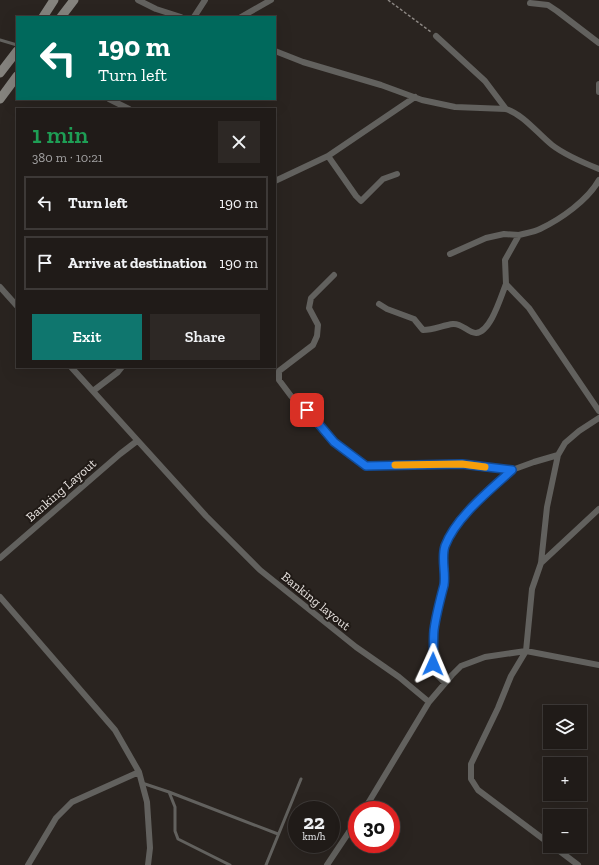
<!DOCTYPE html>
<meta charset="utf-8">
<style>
:root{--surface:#201b18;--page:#2d2825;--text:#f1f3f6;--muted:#a2a1a2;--line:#3d3937;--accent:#0f766e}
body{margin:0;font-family:"Zilla Slab",serif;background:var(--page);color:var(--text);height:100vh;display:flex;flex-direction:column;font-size:15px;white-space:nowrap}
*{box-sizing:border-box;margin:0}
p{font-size:13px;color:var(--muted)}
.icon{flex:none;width:22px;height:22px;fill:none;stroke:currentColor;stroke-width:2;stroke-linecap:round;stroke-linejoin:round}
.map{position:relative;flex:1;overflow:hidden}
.panel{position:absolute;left:16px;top:108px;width:260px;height:260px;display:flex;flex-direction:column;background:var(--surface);border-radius:0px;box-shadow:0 4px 16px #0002,0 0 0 1px var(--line)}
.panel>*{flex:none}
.hud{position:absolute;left:16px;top:16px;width:260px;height:84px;border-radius:0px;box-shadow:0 4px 16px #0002,0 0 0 1px var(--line);background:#00695c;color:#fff;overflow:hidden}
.buttons{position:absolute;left:543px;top:705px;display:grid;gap:8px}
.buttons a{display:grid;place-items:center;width:44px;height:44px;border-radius:0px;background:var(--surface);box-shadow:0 4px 16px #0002,0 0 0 1px var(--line);font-size:20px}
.speed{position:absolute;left:288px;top:801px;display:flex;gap:8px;font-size:20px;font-weight:700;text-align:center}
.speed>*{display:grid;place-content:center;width:52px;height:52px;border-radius:50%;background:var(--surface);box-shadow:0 4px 16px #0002,0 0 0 1px var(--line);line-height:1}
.speed small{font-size:10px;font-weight:400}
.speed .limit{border:6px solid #d22;background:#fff;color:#111}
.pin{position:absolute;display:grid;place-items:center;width:34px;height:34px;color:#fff;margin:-17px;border-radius:8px;box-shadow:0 2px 6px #0006}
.me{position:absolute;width:44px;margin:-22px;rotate:1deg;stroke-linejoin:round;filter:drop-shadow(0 0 3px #0008)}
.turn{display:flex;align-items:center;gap:14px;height:84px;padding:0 16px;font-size:18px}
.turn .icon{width:52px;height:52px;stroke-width:2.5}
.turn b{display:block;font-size:28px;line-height:34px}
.round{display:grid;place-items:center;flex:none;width:42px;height:42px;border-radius:0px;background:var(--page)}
.headline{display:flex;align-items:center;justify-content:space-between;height:68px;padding:0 16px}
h1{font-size:24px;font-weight:600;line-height:30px;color:#1e9e55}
.cta{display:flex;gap:8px;margin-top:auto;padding:8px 16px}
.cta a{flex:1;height:46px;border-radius:0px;background:var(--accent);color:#fff;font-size:16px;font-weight:600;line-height:46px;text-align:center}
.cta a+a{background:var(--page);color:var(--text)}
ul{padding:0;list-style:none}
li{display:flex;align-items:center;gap:12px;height:54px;margin:0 8px 6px;padding:0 8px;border:2px solid var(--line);border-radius:0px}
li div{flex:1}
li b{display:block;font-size:15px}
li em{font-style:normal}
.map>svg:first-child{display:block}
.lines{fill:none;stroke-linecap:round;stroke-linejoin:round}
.path{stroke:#8a8581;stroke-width:1.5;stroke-dasharray:3 2;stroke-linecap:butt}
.service{stroke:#62615e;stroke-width:3}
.minor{stroke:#62615e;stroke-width:6}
.secondary{stroke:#85837e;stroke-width:9}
.route-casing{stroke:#114b97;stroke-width:10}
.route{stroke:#1a73e8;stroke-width:7}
.slow{stroke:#f59e0b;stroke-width:7}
.labels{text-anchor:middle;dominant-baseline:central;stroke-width:4;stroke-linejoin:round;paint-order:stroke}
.street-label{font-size:13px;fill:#e5e0dd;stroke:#201a16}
</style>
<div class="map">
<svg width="599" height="865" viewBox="0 0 599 865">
<rect width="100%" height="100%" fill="#2a2420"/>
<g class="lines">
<!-- path -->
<path class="path" d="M388,0L431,32"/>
<!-- service -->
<path class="service" d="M0,40L17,45
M142,783L169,792L175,807V831L178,839L230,865
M169,792L278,834
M266,865L301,779"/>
<!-- minor -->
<path class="minor" d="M138,0L156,9L181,17
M530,3L548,5L557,11L599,43
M194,17L205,0
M241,17L271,0
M436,36L485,81L506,109
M275,51L303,62L381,85L422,100L455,107L506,109C524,115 537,133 552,145C565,155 584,163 599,169
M599,84V92
M109,99L129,109
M328,156L356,196L361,201L383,179L397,174
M599,180C588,200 561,219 540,229C534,232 526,233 519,235L505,260L506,284L529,308L599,411
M275,181L328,156L415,97
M450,254L486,238L504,234L519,235
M334,275L311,298L309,308L318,325L317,336L313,345L279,371V380L291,396L307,410L334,442L366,466L462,464L512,470L534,462L558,455
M0,287L17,306
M379,304L387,309L414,319L423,330C434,330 443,325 453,324C462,323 468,333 476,333C491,332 501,296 506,284
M71,367L206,516L260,570L356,647L399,677L429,702L452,675L461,666L485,657L526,651L599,665
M93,391L118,372L122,367
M0,558L120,454L137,441
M541,563L599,509
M0,597L115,730L139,772L147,802L150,848L148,865
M445,683L438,676L433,664L434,631L439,602L444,583L445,546L457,525L481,498L512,470
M364,810L429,702
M550,844L478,790L471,779V764L498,708L511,676L526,651L532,589L541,563L547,507L558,455L565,443L579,431L599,418
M553,846L578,865
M28,865L56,818L72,802L139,772
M327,865L357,820"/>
<!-- secondary -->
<path class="secondary" d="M43,17L54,0
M61,17L74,0
M0,73L17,51
M0,99L17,76"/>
</g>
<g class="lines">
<defs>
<path id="route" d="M307,410L334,442L366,466L462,464L512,470C490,490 456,517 445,546C441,558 446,573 444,585C440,600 436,615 434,630C433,641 434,653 433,664"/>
</defs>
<!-- route casing -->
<use href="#route" class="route-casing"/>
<!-- route -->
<use href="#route" class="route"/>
<!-- slow -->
<path class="slow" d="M395,465L462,464L485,467"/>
</g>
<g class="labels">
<!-- street labels -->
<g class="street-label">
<text transform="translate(61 490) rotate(-41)">Banking Layout</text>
<text transform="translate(316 601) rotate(39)">Banking layout</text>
</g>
</g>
</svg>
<div class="buttons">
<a><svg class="icon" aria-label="layers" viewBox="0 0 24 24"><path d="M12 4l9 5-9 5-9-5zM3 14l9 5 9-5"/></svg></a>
<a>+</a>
<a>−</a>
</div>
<div class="speed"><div>22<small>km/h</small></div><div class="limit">30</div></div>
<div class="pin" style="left:307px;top:410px;background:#d93025"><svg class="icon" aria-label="arrive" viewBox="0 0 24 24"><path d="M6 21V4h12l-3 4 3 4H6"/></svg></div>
<svg class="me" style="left:433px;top:664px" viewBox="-20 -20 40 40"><path d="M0-17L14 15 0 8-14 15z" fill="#1a73e8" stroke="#fff" stroke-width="4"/></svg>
<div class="hud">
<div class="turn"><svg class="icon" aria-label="left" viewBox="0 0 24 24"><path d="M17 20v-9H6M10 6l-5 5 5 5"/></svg><div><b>190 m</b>Turn left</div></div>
</div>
<section class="panel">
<div class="headline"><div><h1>1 min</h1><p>380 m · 10:21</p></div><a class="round"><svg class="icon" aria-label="close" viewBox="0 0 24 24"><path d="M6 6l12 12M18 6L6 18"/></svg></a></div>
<ul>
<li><svg class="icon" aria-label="left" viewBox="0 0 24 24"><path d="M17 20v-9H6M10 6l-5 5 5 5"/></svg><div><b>Turn left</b></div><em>190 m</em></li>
<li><svg class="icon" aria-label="arrive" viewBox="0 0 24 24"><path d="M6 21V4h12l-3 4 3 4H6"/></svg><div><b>Arrive at destination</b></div><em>190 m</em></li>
</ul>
<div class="cta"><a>Exit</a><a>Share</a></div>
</section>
</div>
